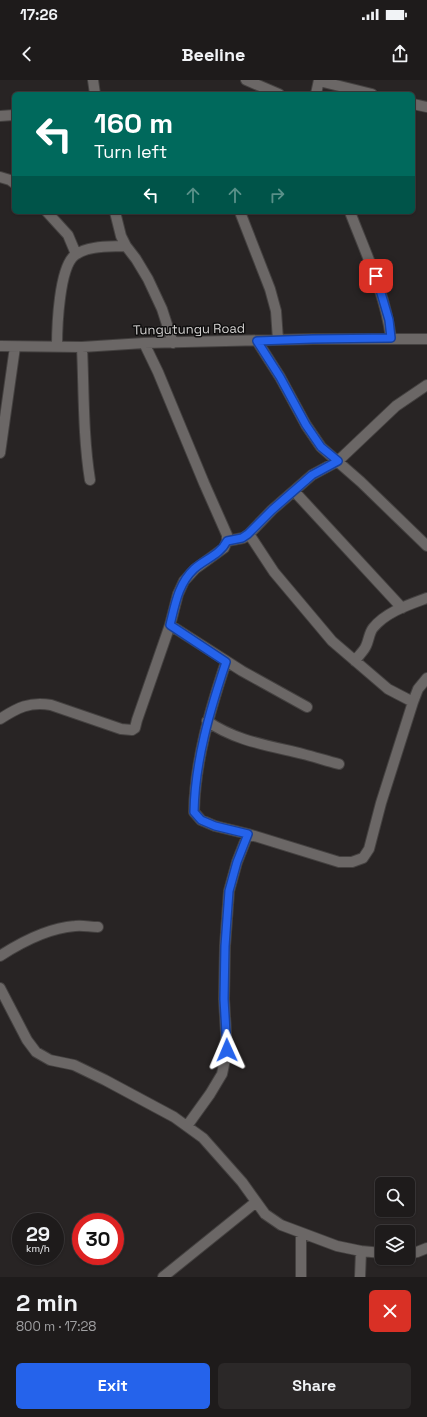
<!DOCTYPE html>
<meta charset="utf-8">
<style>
:root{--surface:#1e1b1b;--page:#2b2828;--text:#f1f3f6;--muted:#a1a1a3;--line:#3c393a;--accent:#2563eb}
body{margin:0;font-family:"Space Grotesk",sans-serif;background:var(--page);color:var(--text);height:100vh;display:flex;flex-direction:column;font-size:15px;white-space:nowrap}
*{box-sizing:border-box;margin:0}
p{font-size:13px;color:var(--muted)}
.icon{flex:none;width:22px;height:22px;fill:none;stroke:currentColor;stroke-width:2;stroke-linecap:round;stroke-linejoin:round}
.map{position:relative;height:1197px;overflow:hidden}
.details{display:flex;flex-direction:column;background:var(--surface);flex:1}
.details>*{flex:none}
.hud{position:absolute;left:12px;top:12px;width:403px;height:122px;border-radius:6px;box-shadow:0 1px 3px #0004,0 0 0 1px var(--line);background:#00695c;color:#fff;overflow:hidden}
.controls{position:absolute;left:375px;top:1097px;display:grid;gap:8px}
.controls a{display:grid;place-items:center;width:40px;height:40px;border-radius:6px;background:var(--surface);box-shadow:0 1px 3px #0004,0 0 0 1px var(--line);font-size:20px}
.speed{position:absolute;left:12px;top:1133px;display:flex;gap:8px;font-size:20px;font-weight:700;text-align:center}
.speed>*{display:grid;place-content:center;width:52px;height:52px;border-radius:50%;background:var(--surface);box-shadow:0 1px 3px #0004,0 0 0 1px var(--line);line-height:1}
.speed small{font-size:10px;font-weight:400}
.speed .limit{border:6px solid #d22;background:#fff;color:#111}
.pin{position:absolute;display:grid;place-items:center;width:34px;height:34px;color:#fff;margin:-17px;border-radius:8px;box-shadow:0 2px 6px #0006}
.me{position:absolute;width:44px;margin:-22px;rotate:359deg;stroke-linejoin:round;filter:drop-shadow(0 0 3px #0008)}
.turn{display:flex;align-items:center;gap:14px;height:84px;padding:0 16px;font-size:18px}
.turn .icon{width:52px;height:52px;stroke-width:2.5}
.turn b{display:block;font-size:28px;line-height:34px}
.lanes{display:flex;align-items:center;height:38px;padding:0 16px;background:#0003;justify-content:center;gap:20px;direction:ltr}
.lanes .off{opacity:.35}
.round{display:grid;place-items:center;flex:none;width:42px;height:42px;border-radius:6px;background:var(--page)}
.headline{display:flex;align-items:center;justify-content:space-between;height:68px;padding:0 16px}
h1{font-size:24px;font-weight:700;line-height:30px}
.button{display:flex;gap:8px;margin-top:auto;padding:8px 16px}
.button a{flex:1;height:46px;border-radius:6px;background:var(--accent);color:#fff;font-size:16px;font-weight:700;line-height:46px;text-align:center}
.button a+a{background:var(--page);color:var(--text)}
.status{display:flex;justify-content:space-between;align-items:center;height:28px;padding:0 20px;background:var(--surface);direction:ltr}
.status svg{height:11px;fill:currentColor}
header{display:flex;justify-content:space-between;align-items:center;height:52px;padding:0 16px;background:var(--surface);font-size:18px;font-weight:700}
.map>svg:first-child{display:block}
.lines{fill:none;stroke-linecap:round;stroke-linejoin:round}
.minor-casing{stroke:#444140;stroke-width:12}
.minor{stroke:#6b6766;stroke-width:10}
.route-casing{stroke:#184099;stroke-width:10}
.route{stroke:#2563eb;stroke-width:7}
.labels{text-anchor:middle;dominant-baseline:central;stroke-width:3;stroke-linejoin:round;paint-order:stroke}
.street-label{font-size:13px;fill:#d4d2d1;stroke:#0f0e0e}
</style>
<div class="status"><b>17:26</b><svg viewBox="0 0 49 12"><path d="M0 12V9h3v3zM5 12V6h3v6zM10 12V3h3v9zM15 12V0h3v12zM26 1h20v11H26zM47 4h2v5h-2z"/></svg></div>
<header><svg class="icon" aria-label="back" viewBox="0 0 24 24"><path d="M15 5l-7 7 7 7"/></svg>Beeline<svg class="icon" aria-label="share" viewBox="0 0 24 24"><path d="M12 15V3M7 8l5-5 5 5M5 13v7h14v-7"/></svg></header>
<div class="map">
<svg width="427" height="1197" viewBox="0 0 427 1197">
<rect width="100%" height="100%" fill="#282424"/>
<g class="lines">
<defs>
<path id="minor" d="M93,0L95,14
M246,0L279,14
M319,1L372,14
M316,14L319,0
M413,24L427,27
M0,36L14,35
M0,97L10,100L14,103
M47,132L68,155L76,174
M115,132L121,156L126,166L136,179L148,199L162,229L173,263
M240,132L270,209L276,231L278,260
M350,132C366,174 385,213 391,258
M257,261L280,297L306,345L321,367L361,402L427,466
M0,266L82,267L144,263L313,259H427
M57,267C57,247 59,187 75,175C89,165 110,167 126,166
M82,267C84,312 83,356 90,400
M0,373L15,267
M294,411L402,528
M249,454L274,492L332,561L388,609L413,622
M227,461L243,458L249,454L272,430L312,395L338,381L396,326L427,305
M170,545L242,591L307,627
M355,581C358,576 364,571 366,566C369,560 369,553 373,548C386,532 408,525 427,518
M226,582C210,630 195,681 194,732L201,740L215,746L248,754L339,782H352L363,778L369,769L381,723L413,622L418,609L427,598
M0,639C17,628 30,621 51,625L121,649L132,650L135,648L137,640L170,545L178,514L184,501L195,489L224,468L227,461V455L204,403L158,292L144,263
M207,641C235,661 271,666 303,674C315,677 327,681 339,684
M0,876C23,861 48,848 75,846C83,845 90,847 98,847
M0,908L27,960L36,972L50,980L74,985L105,1000L174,1037L203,1058L242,1102L265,1134L281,1145L337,1166L361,1171L382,1173
M187,1046L210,1014L222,994L227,970L224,919L225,866L229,811L237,782L248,754
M408,1174L417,1172L427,1168
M163,1197L256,1122
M301,1197V1153
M360,1197L361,1171"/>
</defs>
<!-- minor casing -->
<use href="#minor" class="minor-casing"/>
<!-- minor -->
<use href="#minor" class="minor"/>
</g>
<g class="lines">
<defs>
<path id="route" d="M227,970L224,919L225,866L229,811L237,782L248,754L215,746L201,740L194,732C195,681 210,630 226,582L170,545C175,525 178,504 194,489C205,479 220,475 227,461L242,458L248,454L272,430L312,395L338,381L321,367L306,345L280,297L257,261L313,259L391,258L389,240L376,196"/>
</defs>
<!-- route casing -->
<use href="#route" class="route-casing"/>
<!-- route -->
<use href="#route" class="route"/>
</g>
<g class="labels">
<!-- street labels -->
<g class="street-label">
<text transform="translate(189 249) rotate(-1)">Tungutungu Road</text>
</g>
</g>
</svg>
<div class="controls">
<a><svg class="icon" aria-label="search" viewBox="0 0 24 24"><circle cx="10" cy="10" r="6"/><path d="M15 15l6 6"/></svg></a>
<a><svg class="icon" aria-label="layers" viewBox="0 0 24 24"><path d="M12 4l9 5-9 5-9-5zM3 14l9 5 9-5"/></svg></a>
</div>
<div class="speed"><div>29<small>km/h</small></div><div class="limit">30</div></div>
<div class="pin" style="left:376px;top:196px;background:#d93025"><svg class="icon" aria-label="arrive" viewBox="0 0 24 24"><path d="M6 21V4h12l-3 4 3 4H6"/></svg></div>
<svg class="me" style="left:227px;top:970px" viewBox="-20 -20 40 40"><path d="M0-17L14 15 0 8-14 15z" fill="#2563eb" stroke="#fff" stroke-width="4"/></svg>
<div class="hud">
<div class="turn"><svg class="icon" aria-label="left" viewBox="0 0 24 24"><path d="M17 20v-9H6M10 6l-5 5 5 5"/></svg><div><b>160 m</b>Turn left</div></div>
<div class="lanes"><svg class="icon" aria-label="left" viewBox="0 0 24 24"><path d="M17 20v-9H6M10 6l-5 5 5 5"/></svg><svg class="icon off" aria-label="ahead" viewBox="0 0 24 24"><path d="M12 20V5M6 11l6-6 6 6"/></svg><svg class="icon off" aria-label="ahead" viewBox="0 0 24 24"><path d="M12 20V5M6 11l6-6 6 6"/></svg><svg class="icon off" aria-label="right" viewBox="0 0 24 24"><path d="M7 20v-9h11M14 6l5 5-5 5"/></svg></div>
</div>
</div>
<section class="details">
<div class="headline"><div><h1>2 min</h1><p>800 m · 17:28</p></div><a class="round" style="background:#d93025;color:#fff"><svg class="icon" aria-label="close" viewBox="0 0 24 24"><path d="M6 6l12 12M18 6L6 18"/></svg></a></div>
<div class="button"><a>Exit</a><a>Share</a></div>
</section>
